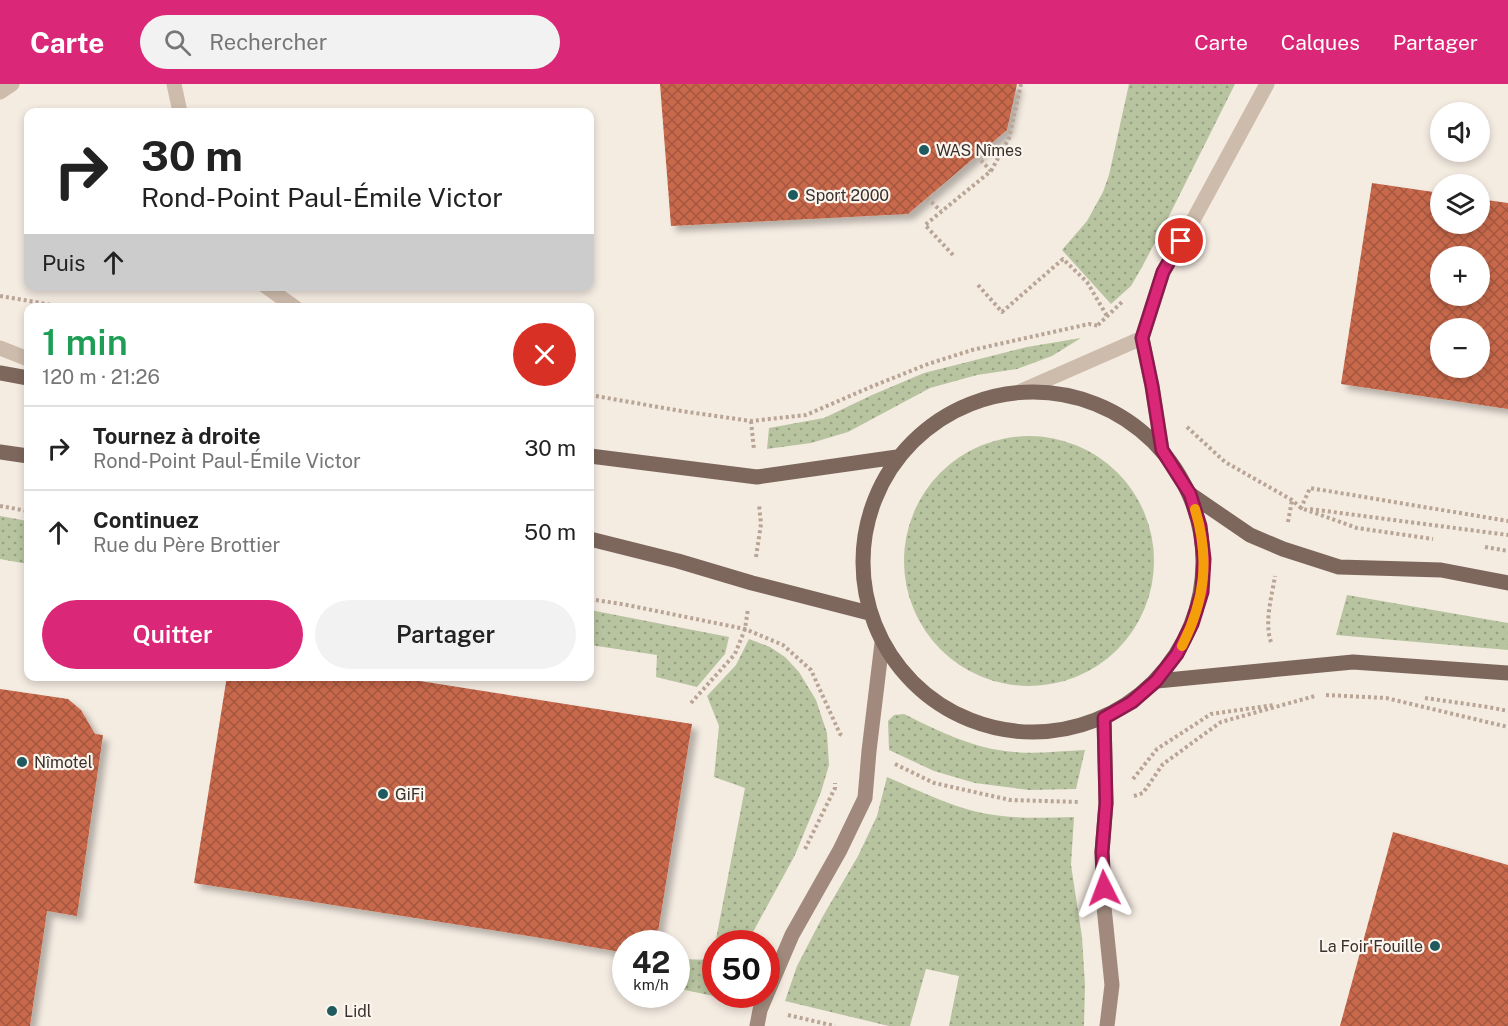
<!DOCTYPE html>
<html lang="fr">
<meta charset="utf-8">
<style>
:root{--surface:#fff;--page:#f2f2f2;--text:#222;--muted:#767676;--line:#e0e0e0;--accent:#db2777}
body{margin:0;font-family:"Public Sans",sans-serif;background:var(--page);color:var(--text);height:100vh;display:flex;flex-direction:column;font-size:22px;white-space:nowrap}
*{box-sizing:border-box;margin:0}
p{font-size:20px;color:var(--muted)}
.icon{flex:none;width:33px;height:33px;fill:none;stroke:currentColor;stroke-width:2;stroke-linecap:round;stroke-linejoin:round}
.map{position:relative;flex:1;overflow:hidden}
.drawer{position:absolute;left:24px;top:219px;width:570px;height:378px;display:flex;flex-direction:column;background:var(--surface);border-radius:12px;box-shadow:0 3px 9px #0003}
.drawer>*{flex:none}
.banner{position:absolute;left:24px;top:24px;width:570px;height:183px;border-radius:12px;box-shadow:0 3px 9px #0003;background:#fff;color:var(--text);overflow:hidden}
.fabs{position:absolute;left:1430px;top:18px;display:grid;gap:12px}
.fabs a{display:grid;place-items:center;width:60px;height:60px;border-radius:50%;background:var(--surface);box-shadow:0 3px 9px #0003;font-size:30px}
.speed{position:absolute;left:612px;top:846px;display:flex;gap:12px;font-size:30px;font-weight:700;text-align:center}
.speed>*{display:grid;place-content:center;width:78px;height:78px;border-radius:50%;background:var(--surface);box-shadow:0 3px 9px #0003;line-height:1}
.speed small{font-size:15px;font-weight:400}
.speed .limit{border:9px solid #d22;background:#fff;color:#111}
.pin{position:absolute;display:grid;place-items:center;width:51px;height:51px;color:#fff;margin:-26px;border:3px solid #fff;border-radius:50%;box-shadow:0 2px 6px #0007}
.me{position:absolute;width:66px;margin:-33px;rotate:357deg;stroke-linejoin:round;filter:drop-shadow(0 0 4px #0008)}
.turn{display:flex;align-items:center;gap:21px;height:126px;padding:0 18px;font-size:27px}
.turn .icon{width:78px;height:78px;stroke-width:2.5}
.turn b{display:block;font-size:42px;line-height:51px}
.then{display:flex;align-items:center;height:57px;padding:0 18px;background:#0003;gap:12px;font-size:22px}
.round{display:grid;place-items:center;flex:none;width:63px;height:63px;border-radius:32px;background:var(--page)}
.overview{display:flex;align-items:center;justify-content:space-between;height:102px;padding:0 18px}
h1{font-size:36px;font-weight:600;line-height:45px;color:#1e9e55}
.button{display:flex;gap:12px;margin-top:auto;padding:12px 18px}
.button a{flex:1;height:69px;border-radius:36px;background:var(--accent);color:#fff;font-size:24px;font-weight:600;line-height:69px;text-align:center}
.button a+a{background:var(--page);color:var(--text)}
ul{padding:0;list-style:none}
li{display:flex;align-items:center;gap:18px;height:84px;padding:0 18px;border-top:2px solid var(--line)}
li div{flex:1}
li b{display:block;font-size:22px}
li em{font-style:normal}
header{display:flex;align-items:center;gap:36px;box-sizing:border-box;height:84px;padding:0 30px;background:var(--accent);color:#fff}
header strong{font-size:28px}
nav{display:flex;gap:33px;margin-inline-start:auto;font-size:21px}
.search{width:420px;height:54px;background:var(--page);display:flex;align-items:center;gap:15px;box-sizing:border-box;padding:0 21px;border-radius:33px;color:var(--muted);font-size:22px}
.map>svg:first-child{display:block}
.green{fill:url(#green-dots)}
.building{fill:url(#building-cross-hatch);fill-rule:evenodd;filter:url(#shadow)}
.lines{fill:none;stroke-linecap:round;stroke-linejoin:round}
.path{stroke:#b9a596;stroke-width:4;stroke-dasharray:3 3;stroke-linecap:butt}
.lane{stroke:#cdbbac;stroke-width:15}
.street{stroke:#cdbbac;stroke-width:15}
.secondary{stroke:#a18a7d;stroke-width:15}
.primary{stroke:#7d675c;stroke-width:15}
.route-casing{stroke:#8e194d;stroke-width:15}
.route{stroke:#db2777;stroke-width:10}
.slow{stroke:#f59e0b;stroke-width:10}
.poi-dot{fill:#1f5a5e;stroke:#fbf5ee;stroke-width:2}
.labels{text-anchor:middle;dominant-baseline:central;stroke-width:4.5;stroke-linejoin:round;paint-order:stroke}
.poi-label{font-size:16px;fill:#3b302b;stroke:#fbf5ee;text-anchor:start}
</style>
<header>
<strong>Carte</strong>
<div class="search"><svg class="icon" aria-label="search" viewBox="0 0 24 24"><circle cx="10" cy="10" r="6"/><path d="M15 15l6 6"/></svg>Rechercher</div>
<nav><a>Carte</a><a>Calques</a><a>Partager</a></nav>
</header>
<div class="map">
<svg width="1508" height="942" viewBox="0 0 1508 942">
<defs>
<pattern id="green-dots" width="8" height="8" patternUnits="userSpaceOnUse" patternTransform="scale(1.5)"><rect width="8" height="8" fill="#b8c4a0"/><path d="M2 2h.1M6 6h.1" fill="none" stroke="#97a083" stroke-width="1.8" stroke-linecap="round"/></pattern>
<pattern id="building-cross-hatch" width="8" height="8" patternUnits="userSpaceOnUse" patternTransform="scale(1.5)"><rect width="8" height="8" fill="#c8694b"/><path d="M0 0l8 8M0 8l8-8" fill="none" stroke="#a4573f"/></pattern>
<filter id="shadow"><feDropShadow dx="5.5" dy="5.5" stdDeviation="3" flood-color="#0004"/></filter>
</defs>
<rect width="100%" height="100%" fill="#f4ebe1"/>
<!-- green -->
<path class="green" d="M1129,0H1235L1168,134L1142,183L1131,202L1111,220L1062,166L1087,137L1103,108L1109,91Z
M1081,254L1052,272L1017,285L977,291L930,304L848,348L811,359L767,365L769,344L824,334L872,311L924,289L1027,263Z
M904 477a125 125 0 1 1 250 0a125 125 0 1 1-250 0Z
M0,432L28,437V480L0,475Z
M1347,511L1508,539V566L1336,551Z
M590,526L729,553L725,570L697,603L656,593L657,571L590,561Z
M749,555L770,563L785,573L799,588L816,616L827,649L829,681L821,708L795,771L747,859L716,860V910L724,911L723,914L680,905V875L712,876L745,704L714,693L719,642L707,612L736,581Z
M904,630C934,645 971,663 1005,667C1032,671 1059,667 1085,666L1076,705L1029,706L975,699L934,687L889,666L888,637L894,631Z
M887,693C918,706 949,722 982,729C1013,735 1043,734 1074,733L1071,781L1082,853L1085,901L1084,942H949L959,892L926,885L910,942H889L785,917L797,882L823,832L858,772L877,732Z"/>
<!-- building -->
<path class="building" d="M660,0H1017L1007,46L908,130L671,142Z
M1372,99L1440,109V140H1479V115L1508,119V325L1341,300ZM1440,172H1479V212H1440ZM1440,244H1479V284H1440Z
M227,592H388L692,640L656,860H626V869L535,853L194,799Z
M0,605L68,615L81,626L95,650L103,651L77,832L47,827L30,942H0Z
M1393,748L1508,781V942H1340Z"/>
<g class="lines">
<!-- path -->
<path class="path" d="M991,87L1009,54L1021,0
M927,114L941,127
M953,171L925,141L991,87L977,72
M978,201L1002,228L1063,175L1087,198L1107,232
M0,212L70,224
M1098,241L1123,217
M590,311L681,327L751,337L806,331L873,302L928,280L972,266L1089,240L1099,242
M751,337L754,366
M1187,343L1225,378L1292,416L1301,424L1357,444L1433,455
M0,422L28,427
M1302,424H1301L1310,404L1508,437
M1310,425L1508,451
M1288,438L1292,416
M1485,463L1508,467
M756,473L761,440L759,421
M590,515L627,521L745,545L783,561L811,586L840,650L843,652
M1271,558C1264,538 1272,512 1275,492
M1326,611L1386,614L1508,643
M1425,614L1488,623L1508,627
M691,619L735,570L745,545L748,525
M895,680L934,699L1010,716L1079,718
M1133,695L1157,665L1211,630L1274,621
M1134,712L1143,709L1163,680L1221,638L1315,612
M805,765L835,704V699
M788,931L835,942"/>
<!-- lane -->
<path class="lane" d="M174,0L180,28
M265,202L296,224"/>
<!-- street -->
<path class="street" d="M0,8L12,0
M0,264L28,275
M1021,307L1142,254
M1162,366L1152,302L1142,254L1163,188L1190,142L1267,0"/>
<!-- secondary -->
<path class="secondary" d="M1104,634L1106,719L1102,768L1104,823L1112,901L1107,942
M757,942L760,926L792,851L840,766L865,714L869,667L882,559"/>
<!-- primary -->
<path class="primary" d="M0,289L28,294
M863 478a170 170 0 1 1 340 0a170 170 0 1 1-340 0Z
M0,368L28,372
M590,372L757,393L897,373
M1190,410L1250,451L1283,465L1339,483L1441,486L1508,499
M590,455L678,477L752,499L869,529
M1157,597L1353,578L1508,589"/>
</g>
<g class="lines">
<defs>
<path id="route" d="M1104,804L1102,768L1106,719L1104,634L1132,618L1156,597L1177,570L1192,540L1202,508L1204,475L1200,442L1190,410L1162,366L1152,302L1142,254L1163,188L1181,157"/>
</defs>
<!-- route casing -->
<use href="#route" class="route-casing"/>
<!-- route -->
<use href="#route" class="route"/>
<!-- slow -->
<path class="slow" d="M1182,562C1205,516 1210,475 1195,425"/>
</g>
<!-- markers -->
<g class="poi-dot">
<circle cx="924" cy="66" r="6"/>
<circle cx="793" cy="111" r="6"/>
<circle cx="22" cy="678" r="6"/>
<circle cx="383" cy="710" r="6"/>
<circle cx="1435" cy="862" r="6"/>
<circle cx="332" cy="927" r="6"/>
</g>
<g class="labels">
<!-- poi labels -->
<g class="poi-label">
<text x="936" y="66">WAS Nîmes</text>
<text x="805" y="111">Sport 2000</text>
<text x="34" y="678">Nîmotel</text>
<text x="395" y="710">GiFi</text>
<text x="1423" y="862" text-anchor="end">La Foir'Fouille</text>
<text x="344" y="927">Lidl</text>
</g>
</g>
</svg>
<div class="fabs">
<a><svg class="icon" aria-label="sound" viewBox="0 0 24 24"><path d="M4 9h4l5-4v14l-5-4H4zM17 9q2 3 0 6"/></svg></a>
<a><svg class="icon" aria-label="layers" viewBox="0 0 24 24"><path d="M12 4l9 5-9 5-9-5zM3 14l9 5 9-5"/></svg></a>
<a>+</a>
<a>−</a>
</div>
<div class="speed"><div>42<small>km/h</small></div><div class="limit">50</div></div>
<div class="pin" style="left:1181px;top:157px;background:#d93025"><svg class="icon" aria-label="arrive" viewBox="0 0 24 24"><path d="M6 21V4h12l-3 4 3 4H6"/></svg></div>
<svg class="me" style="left:1104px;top:804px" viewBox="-20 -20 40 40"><path d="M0-17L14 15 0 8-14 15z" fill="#db2777" stroke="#fff" stroke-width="4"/></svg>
<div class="banner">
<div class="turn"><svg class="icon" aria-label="right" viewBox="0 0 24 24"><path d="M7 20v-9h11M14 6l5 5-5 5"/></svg><div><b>30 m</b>Rond-Point Paul-Émile Victor</div></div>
<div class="then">Puis<svg class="icon" aria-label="ahead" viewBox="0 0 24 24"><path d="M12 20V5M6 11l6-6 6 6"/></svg></div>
</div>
<section class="drawer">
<div class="overview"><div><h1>1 min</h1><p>120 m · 21:26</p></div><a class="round" style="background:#d93025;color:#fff"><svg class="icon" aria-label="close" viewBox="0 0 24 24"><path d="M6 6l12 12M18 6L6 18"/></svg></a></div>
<ul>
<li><svg class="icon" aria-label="right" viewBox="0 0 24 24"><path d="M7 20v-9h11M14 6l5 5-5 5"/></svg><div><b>Tournez à droite</b><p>Rond-Point Paul-Émile Victor</p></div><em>30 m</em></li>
<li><svg class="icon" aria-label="ahead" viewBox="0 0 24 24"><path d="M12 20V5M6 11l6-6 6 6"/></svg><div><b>Continuez</b><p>Rue du Père Brottier</p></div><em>50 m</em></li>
</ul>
<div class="button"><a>Quitter</a><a>Partager</a></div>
</section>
</div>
